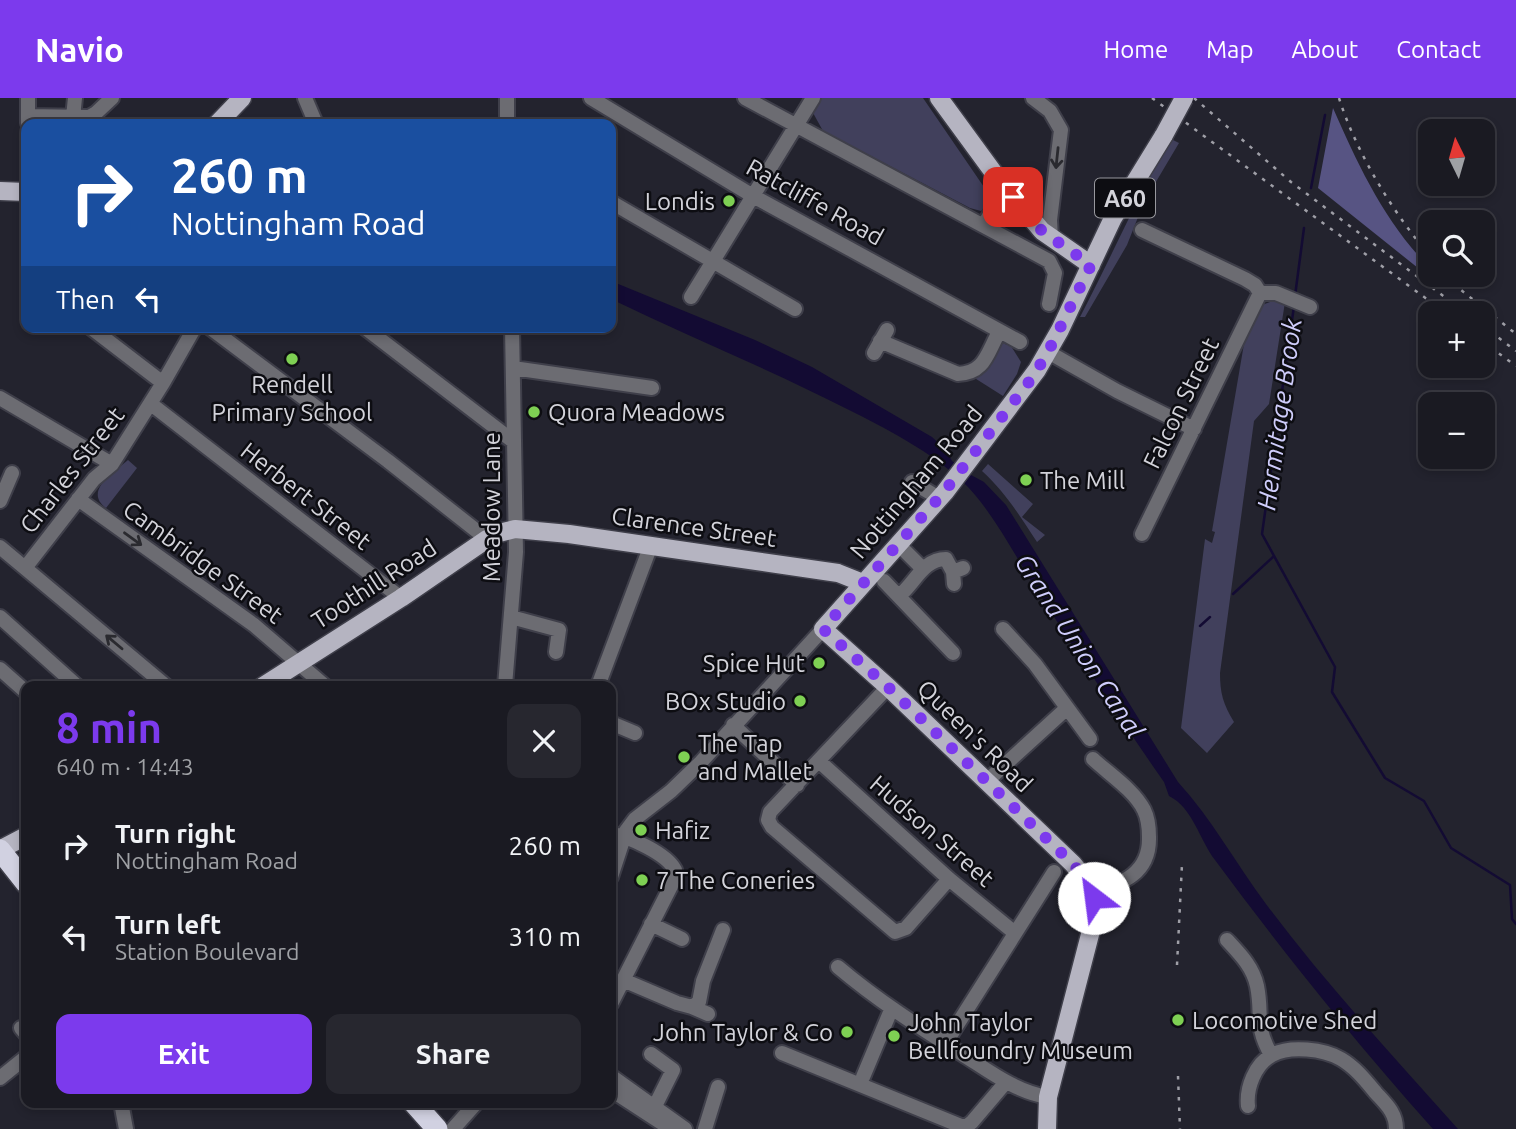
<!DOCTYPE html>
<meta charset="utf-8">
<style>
:root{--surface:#1a1a22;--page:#27272f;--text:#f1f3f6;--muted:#9fa1a5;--line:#383840;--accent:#7c3aed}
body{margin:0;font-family:Ubuntu,sans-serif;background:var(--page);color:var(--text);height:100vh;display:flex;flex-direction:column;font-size:26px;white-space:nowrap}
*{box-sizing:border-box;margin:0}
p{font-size:23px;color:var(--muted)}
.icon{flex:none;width:38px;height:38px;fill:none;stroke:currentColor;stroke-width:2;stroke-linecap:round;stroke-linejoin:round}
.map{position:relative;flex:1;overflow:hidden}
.sheet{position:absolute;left:21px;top:583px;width:595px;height:427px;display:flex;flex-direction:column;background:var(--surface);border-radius:14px;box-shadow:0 4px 10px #0003,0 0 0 2px var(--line)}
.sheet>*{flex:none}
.banner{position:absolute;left:21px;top:21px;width:595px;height:214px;border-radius:14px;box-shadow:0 4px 10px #0003,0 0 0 2px var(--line);background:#1a4fa0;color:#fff;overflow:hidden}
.needle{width:46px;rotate:355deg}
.tools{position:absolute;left:1418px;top:21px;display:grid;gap:14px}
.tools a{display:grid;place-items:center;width:77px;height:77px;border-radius:14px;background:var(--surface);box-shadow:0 4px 10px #0003,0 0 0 2px var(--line);font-size:35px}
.pin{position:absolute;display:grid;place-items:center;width:60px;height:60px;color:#fff;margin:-30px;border-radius:14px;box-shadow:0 4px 10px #0006}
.me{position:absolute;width:77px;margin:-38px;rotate:330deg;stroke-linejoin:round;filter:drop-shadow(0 0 5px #0008)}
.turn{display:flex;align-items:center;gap:24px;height:147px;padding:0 35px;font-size:32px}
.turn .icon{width:91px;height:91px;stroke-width:2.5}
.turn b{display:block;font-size:49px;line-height:60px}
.then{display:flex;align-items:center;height:66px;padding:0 35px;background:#0003;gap:14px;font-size:26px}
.round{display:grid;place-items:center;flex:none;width:74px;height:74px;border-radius:14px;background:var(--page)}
.summary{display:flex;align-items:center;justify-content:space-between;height:119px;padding:0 35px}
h1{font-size:42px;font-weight:600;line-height:52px;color:var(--accent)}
.action{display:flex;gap:14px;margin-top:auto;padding:14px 35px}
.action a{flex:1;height:80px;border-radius:14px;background:var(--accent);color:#fff;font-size:28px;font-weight:600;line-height:80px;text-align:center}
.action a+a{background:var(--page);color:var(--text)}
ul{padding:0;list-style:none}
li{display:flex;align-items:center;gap:21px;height:91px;padding:0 35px}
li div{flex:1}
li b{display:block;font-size:26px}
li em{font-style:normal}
header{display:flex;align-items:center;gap:42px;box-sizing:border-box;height:98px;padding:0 35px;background:var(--accent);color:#fff}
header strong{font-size:33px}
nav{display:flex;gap:38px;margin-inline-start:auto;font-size:24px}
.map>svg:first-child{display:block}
.green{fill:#41405c}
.forest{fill:#575483}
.water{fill:#130b33}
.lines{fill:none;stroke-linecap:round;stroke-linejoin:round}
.stream{stroke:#130b33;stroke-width:2.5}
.minor-casing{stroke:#3f3f4a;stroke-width:18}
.major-casing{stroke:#3f3f4a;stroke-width:21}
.highway-casing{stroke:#3f3f4a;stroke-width:24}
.minor{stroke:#6c6c72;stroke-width:14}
.major{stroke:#b5b4c1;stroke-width:18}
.highway{stroke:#d1d1e1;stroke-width:21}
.rail{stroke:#9f9fa7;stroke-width:2.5;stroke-dasharray:3.5 7;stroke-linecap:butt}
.major-bridge-casing{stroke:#3f3f4a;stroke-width:21;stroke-linecap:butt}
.major-bridge{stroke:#b5b4c1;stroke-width:18}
.oneway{stroke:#2a2a2f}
.route{stroke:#7c3aed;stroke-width:12;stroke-dasharray:0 21.6}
.poi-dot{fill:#7ed053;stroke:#0d0d12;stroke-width:2.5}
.labels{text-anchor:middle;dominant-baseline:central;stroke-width:5;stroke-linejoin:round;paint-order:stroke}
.shield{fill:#0d0d12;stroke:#98989e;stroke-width:2}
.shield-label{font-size:23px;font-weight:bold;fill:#d3d3da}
.poi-label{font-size:24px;fill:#d3d3da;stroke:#0d0d12;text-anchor:start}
.street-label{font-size:24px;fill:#d3d3da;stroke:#0d0d12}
.water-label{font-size:26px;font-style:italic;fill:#cfcdfb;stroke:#0d0d12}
</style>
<header>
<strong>Navio</strong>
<nav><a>Home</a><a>Map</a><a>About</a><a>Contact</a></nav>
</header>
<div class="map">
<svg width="1516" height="1031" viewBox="0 0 1516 1031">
<rect width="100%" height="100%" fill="#23232e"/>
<!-- green -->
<path class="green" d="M820,0H923L986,92L989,106L981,113L970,110L823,33L812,13Z
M1171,41L1179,45L1144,104L1127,147L1085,219H1080C1111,160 1137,99 1171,41Z
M1275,202L1285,204L1269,306L1254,323L1220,575C1220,595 1223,606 1234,624L1207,655L1181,630L1205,441L1212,445L1215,434L1212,433L1245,240L1262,207Z
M1002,245L1011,248L1021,264L1017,276L1003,298L973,279Z
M128,362L137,370L106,410C83,393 114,374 128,362Z
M988,366L1033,406L1022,419L1045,437L1037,444C1020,418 1005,394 982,373Z"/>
<!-- forest -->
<path class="forest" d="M1333,10C1358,67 1385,125 1430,170V177H1437L1447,186L1443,190L1318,90Z"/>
<!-- water -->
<path class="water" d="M611,183L755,242L812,269L932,339L946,352L952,363L971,377L984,384L1006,407L1178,684C1212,721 1236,766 1266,806C1325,885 1392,957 1458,1031H1433C1356,945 1283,854 1215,762C1199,741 1193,710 1169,698L1164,684C1119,620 1077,555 1035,489C1016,459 989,408 963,384C930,353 887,331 847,311C769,271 689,239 611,201Z"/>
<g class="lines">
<!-- stream -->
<path class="stream" d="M1311,90L1325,17
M1295,198L1304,130
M1294,208L1262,436L1335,569L1332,594L1385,680L1424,703L1451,750L1510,787L1512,821L1516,826
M1233,496L1274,458
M1200,528L1210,519"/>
<defs>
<path id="minor" d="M305,0L316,26
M591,0L753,98L1020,244
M745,0L1049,163L1055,175L1049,206
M1033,0L1050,13L1061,32L1050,122L1051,140
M28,18L89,19L96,15L112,0
M73,19L75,0
M28,25V0
M507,26V0
M611,104L795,211
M984,127L993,111
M1142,132L1245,181L1255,187L1260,195H1276L1310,209
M691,199L813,0
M90,229L163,285
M209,229L388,363L487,441
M364,229L514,344
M880,243L958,276C985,275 987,255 999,234
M1048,254L1117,293L1194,331
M874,255L887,232
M513,270L652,290
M0,300L112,366
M151,306L401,500
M912,384L939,400
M78,401L254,527L325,588
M0,403L12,375
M1142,436L1260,195
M898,446L923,471
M0,449L166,588
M25,470L94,381L112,366L163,285L195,229
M884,483L953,555
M954,486L953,474L963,470
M899,498C915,485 923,461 946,461L953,474
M0,519L77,588
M511,519L559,532L556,554
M1003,531L1035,566L1090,641
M0,571L26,594
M505,588L516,454L512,229
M598,588L651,447
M888,589L770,714L768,722L772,729L895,834L906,830L949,781
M611,625L635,635
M733,627L797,687
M820,664L949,781L1015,835
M987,683L1067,610
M611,736C629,738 667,756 675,772L671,788L611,906
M611,779L626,733L635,721L671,693L701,664L823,531
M1092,794C1123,786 1150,775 1149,739C1149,730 1148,720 1144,712C1134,692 1109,676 1093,661
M651,826L682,841
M1227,842C1240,856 1253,869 1257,888C1263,918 1254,926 1271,957
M838,869C877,902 919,929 962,956C989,973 1016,994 1048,999
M623,882L677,905L692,909L699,904L703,883L723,832
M692,909L708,916
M21,930L26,936
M945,946L1054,774
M782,955L961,1028H967L972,1024L1006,984
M651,956L673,972L654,1010
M611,978L685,1031
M863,979L891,912
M0,980L26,959
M611,992L671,1031
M121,1004L126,1031
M1248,1008C1246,990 1255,966 1272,957C1290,947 1324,951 1341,961C1355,969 1366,983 1376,995C1387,1007 1396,1015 1396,1031
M453,1031L477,1004
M705,1031L718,989"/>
<path id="major" d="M939,0L999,82L1042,133L1091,167
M217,26L242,0
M0,93L26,94
M263,588L401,500L487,441L499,435L515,431L569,436L838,475L863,485
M1,751L26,738
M1047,1031L1048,999L1094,821L1092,794L1086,782L1073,766L888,589L823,531L945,394L1037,272L1060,232L1113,120L1164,37"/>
<path id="highway" d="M0,752L26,785
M413,1004L437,1031"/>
</defs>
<!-- minor casing -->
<use href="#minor" class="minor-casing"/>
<!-- major casing -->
<use href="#major" class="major-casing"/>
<!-- highway casing -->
<use href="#highway" class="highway-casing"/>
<!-- minor -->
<use href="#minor" class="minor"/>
<!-- major -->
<use href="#major" class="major"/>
<!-- highway -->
<use href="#highway" class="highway"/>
<!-- rail -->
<path class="rail" d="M1152,0L1446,215
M1194,0L1291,84L1466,215
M1339,0C1356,54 1393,115 1430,158
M1447,177L1461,192L1516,236
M1482,227L1516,253
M1482,243L1516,268
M1177,867L1182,766
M1178,978L1180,1031"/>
<defs>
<path id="major-bridge" d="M1164,37L1184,0"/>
</defs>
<!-- major-bridge casing -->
<use href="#major-bridge" class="major-bridge-casing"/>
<!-- major-bridge -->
<use href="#major-bridge" class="major-bridge"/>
</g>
<!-- one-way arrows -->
<defs><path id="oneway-shaft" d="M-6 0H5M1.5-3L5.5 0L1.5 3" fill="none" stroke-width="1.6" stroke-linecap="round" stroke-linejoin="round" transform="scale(1.75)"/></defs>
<g class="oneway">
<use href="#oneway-shaft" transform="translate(1057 60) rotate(96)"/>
<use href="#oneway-shaft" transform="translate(133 441) rotate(36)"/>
<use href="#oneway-shaft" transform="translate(114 544) rotate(-140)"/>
</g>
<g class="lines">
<!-- route -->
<path class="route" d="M1013,99L1042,133L1091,167L1048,254L1032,280L944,394L823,531L888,589L1073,766L1086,782L1094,800"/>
</g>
<!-- markers -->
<g class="poi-dot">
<circle cx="729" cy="103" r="7"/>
<circle cx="292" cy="261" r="7"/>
<circle cx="534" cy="314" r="7"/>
<circle cx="1026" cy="382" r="7"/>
<circle cx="819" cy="565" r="7"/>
<circle cx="800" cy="603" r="7"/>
<circle cx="684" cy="659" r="7"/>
<circle cx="641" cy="732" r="7"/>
<circle cx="642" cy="782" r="7"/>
<circle cx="1178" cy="922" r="7"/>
<circle cx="847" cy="934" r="7"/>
<circle cx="894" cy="938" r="7"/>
</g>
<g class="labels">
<!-- shield labels -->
<rect class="shield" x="1095" y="80.5" width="60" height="39" rx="5"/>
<g class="shield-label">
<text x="1125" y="100">A60</text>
</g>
<!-- poi labels -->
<g class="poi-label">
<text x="715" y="103" text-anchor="end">Londis</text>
<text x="292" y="286" text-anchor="middle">Rendell<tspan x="292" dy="28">Primary School</tspan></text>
<text x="548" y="314">Quora Meadows</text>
<text x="1040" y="382">The Mill</text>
<text x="805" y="565" text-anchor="end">Spice Hut</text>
<text x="786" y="603" text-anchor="end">BOx Studio</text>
<text x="698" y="645">The Tap<tspan x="698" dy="28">and Mallet</tspan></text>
<text x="655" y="732">Hafiz</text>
<text x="656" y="782">7 The Coneries</text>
<text x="1192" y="922">Locomotive Shed</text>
<text x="908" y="924">John Taylor<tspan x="908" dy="28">Bellfoundry Museum</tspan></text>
<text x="833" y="934" text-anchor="end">John Taylor &amp; Co</text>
</g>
<!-- street labels -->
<g class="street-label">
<text transform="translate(815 104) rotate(29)">Ratcliffe Road</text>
<text transform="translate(1181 305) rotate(-64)">Falcon Street</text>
<text transform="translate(72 372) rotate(-52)">Charles Street</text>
<text transform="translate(916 384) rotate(-50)">Nottingham Road</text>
<text transform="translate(306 398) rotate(38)">Herbert Street</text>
<text transform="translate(491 409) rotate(-90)">Meadow Lane</text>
<text transform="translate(694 429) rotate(8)">Clarence Street</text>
<text transform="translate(203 464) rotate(36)">Cambridge Street</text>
<text transform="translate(374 486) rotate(-33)">Toothill Road</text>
<text transform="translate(975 638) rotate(44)">Queen's Road</text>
<text transform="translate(932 733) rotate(41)">Hudson Street</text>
</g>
<!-- water labels -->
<g class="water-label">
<text transform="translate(1279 316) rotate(-82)">Hermitage Brook</text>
<text transform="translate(1080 548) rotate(57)">Grand Union Canal</text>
</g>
</g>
</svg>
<div class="tools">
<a><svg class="needle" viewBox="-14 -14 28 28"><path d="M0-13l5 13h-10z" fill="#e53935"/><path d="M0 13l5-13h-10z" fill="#9fa1a5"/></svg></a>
<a><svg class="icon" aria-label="search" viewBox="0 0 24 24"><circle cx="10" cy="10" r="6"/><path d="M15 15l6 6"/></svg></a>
<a>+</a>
<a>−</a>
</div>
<div class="pin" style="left:1013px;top:99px;background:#d93025"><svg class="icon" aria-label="arrive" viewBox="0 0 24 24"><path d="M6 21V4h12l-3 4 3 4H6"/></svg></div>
<svg class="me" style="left:1094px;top:800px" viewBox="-20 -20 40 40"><circle r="19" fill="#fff"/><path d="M0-13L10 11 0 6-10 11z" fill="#7c3aed"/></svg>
<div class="banner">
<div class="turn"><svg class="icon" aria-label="right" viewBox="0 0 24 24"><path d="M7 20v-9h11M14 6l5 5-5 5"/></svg><div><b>260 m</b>Nottingham Road</div></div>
<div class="then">Then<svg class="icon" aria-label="left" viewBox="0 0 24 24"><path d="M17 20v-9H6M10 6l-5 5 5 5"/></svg></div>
</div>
<section class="sheet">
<div class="summary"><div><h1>8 min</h1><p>640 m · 14:43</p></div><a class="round"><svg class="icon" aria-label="close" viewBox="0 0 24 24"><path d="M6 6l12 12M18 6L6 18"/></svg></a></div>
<ul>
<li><svg class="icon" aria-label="right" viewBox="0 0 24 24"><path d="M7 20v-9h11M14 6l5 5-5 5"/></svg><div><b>Turn right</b><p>Nottingham Road</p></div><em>260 m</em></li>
<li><svg class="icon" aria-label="left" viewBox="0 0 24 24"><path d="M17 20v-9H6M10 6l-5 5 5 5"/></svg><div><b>Turn left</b><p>Station Boulevard</p></div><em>310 m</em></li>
</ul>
<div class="action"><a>Exit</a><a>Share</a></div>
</section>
</div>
